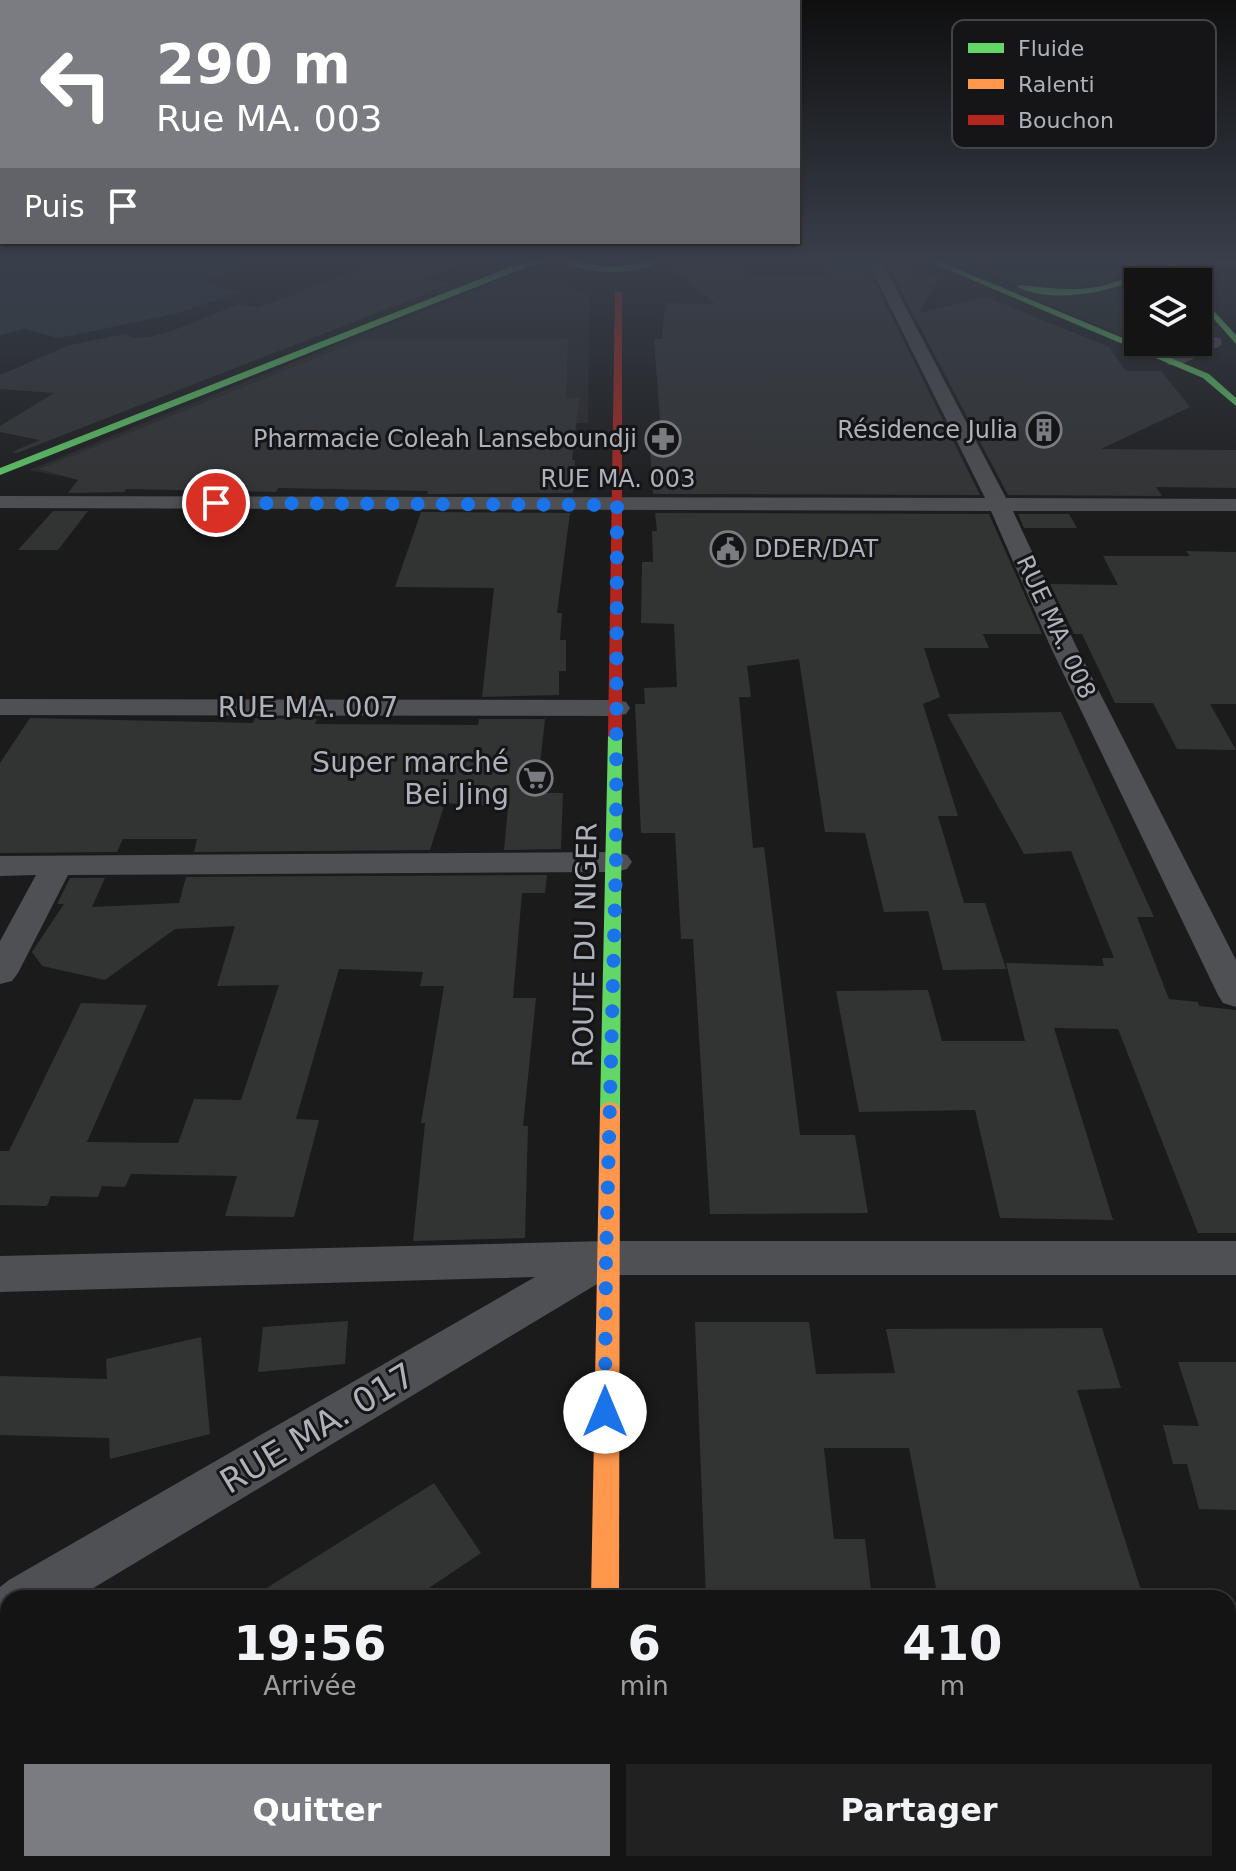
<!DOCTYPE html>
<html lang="fr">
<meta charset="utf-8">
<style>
:root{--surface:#141414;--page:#212122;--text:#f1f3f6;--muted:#9d9ea0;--line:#333334;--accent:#7a7c82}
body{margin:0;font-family:"DejaVu Sans",sans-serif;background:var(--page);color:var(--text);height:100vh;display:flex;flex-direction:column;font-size:30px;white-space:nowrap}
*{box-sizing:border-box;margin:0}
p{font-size:26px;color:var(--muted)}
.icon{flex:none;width:44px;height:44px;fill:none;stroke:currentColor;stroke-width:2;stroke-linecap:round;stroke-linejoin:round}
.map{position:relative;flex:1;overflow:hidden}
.panel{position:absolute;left:0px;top:1590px;width:1236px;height:282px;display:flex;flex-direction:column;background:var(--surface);border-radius:24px 24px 0 0;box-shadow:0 2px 6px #0004,0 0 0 2px var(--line)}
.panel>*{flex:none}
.guide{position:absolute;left:0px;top:0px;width:800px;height:244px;box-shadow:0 2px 6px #0004,0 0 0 2px var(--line);background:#7a7c82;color:#fff;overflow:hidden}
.tools{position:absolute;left:1124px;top:268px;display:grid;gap:16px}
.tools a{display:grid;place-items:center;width:88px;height:88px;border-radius:0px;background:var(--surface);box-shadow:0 2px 6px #0004,0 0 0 2px var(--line);font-size:40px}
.pin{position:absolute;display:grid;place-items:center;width:68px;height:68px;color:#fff;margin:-34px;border:4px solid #fff;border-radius:50%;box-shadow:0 2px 8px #0007}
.me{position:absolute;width:88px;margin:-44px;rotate:0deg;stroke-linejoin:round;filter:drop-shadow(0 0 6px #0008)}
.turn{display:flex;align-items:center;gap:28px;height:168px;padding:0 24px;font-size:36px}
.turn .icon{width:104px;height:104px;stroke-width:2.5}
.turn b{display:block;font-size:56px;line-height:68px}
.then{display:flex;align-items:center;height:76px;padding:0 24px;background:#0003;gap:16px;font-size:30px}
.eta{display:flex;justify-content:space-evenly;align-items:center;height:136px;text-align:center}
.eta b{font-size:48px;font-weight:600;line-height:56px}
.button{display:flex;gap:16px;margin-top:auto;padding:16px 24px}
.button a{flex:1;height:92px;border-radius:0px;background:var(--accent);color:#fff;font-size:32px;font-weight:600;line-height:92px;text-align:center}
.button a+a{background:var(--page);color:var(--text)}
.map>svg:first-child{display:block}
.built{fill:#282829}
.green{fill:#232923}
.water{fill:#2e363c}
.building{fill:#323333}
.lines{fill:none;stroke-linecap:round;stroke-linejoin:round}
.street{fill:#4f5053;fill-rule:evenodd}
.fast{fill:#63d668;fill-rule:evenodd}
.slow{fill:#ff974d;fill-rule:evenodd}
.jam{fill:#b3261e;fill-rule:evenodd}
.route{stroke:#1a73e8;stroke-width:14;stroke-dasharray:0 25.2}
.labels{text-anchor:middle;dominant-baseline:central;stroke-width:6;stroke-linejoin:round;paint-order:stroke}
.far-poi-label{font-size:24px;fill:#adb1ba;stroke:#151517;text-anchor:end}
.far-street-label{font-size:24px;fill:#adb1ba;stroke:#151517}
.street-label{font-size:28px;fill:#adb1ba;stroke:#151517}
.poi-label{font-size:28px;fill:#adb1ba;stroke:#151517;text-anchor:end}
.near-street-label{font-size:34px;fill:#adb1ba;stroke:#151517}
.key{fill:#151517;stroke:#434448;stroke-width:2}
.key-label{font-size:22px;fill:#adb1ba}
</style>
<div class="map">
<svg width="1236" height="1871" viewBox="0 0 1236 1871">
<rect width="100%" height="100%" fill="#1b1b1b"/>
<!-- built -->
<path class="built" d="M530,283L567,286L590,295L588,423L315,424L76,479L29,470L363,334L491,287Z"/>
<!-- green -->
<path class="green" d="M988,260H1102L1116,267L1120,274C1102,295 1000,290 984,266Z
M1135,278L1139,282L1138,342H1183L1167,354L1008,288L1063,295Z"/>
<!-- water -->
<path class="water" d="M0,260H259L201,283L239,292L178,313L70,336L58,338L25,329L0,335Z"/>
<!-- building -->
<path class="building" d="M383,260H461L462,264L423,278L451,284L17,453L12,452L40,440L0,432V426L54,393L0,389V375L70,345L125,334L134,338L149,337L172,331L239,304L258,308Z
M737,262L751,275H828L827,262L865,263L980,495L653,494L649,432L661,433L654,339H662L665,303L715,304L670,267Z
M887,264L914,266L910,272L940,276L918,313L986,297L1109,347L1126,371H1161L1190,407L1101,449L1236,450V488L1156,487L1162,496L1008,495Z
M363,339H568L566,398H579L572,460H575L573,493L427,494L428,491L278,488L276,492L126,489L124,492L68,493L78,480L39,469Z
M53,511H88L58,550H18Z
M421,512L570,513L557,613H562L560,640H566V671H559V695L482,697L494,588L395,587Z
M655,513L989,514L1042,634H983L989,648H924L940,697L923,704L958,816H938L964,903H985L1006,969L943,970L928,911L884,912L865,833L825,832L799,659L747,666L751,697H739L753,848L764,847L800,1135H855L868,1213L710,1214L693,939H681L675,833H641L635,704H645L644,688L677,687L674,624L641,623L642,562H653L652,531H657Z
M1018,514H1069L1077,528H1024Z
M1186,551L1236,552V704H1210L1236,750L1177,749L1153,703H1115L1082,634H1074L1050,584L1118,585L1103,556H1190Z
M1061,712L1154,917H1137L1169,999L1198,1002L1199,1006L1236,1010V1233H1198L1118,1029L1054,1028L1113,1220L1000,1218L975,1110L859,1112L836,991L928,990L942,1041H1025L1006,963L1104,966L1102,958H1114L1071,851L1024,854L947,714Z
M30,718L253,723L255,718L317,719L315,724L478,725L479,719H545L537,793H563L561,849L504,850L508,807L445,803L430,850L194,852L197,839H123L117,852L0,853V763Z
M547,875L545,893H522L513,998H536L523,1126H528L525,1238L413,1241L425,1123H421L444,986H420L423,972L339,969L296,1119L319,1120L294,1217L225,1216L237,1176L131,1174L125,1187L102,1186L98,1197L51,1196L47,1206L0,1205V1151H9L81,1003L147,1005L87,1142L178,1143L194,1099L241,1100L279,985L217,986L235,926L175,929L105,980L42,966L32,952L64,904H57L70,878H105L92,907L179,903L186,877Z
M348,1321L345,1364L258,1372L263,1327Z
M695,1322H809L816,1374L895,1373L886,1329L1102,1328L1121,1388L1077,1390L1142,1593L1101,1594L1102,1598H938L909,1448H824L834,1539H865L872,1598H706Z
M201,1337L210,1434L110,1459L109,1438L0,1435V1376L107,1379L106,1359Z
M1178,1362H1236V1510L1199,1509L1187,1464H1173L1163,1425L1199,1426Z
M434,1483L481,1553L414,1598H251Z"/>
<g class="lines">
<!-- street -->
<path class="street" d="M867,260H881L1006,498L1236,499V511H1013L1077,648L1236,960V1007L1223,1003L1218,995L1051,648L991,511L0,508V496L985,498Z
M1214,337L1220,338L1222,342L1220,346L1180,365H1168L1165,361Z
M0,699L616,700L626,702L630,708L626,714L616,716L0,715Z
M616,852L627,855L632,862L627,869L616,872L68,875L18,973L12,981L0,984V941L36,875L0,876V856Z
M606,1241H1236V1275H612L77,1598H8V1637L0,1640V1587L9,1580L535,1277L0,1292V1256Z"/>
<!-- fast -->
<path class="fast" d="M537,260H550L514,272L0,475V468L508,268Z
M560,260L612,267L664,260C635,276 589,276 560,260Z
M925,260H936L1209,374L1236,398V406L1203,378Z
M1131,260H1139L1131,281C1101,295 1047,302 1017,287L1021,285C1057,289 1091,294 1125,278Z
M1163,260H1171L1192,282H1184Z
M1194,260L1236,261V265L1198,262Z
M1198,294L1236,335V344L1198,301Z
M615,732L622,736L620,1109L617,1114H603L600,1109L608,736Z
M589,1864H621V1871H589Z"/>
<!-- slow -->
<path class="slow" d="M610,1102L617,1104L620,1109L619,1598H591L600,1109L603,1104Z"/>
<!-- jam -->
<path class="jam" d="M615,291L622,293V736L615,740L608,736Z"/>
</g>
<!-- sky -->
<linearGradient id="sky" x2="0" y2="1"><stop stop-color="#0f0f0f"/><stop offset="0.5" stop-color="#393f4a"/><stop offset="1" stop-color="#393f4a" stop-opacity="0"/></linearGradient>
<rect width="1236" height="522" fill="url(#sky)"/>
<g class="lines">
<!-- route -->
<path class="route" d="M216,503L617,505L616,862L606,1258L605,1412"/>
</g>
<!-- icons -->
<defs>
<symbol id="building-ring" viewBox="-11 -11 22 22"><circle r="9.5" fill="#151517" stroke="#7a7c82" stroke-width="1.5"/><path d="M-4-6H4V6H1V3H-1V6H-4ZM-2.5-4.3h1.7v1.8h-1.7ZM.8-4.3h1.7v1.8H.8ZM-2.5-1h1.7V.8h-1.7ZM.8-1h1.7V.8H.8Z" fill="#7a7c82"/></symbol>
<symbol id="pharmacy-ring" viewBox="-11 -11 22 22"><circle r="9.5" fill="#151517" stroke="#7a7c82" stroke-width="1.5"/><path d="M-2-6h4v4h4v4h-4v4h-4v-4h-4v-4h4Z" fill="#7a7c82"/></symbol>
<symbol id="civic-ring" viewBox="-11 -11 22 22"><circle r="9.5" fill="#151517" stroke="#7a7c82" stroke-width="1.5"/><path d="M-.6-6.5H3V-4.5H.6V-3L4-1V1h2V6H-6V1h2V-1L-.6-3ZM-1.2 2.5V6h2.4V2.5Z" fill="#7a7c82"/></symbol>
<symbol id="supermarket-ring" viewBox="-11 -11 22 22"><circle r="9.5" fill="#151517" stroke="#7a7c82" stroke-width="1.5"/><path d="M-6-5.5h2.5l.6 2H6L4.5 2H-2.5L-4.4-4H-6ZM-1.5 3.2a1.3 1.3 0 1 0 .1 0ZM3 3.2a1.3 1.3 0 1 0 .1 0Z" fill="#7a7c82"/></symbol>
</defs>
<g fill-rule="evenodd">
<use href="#building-ring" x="1024" y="410" width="40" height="40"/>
<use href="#pharmacy-ring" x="643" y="419" width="40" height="40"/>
<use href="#civic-ring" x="708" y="529" width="40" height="40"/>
<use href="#supermarket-ring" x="515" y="758" width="40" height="40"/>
</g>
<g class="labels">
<!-- far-poi labels -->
<g class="far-poi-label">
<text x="1018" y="430">Résidence Julia</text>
<text x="637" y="439">Pharmacie Coleah Lanseboundji</text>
<text x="754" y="549" text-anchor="start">DDER/DAT</text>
</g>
<!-- far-street labels -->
<g class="far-street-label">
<text x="618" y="479">RUE MA. 003</text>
<text transform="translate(1056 627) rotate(65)">RUE MA. 008</text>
</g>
<!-- street labels -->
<g class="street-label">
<text x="308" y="707">RUE MA. 007</text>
<text transform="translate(585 945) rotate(-89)">ROUTE DU NIGER</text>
</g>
<!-- poi labels -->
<g class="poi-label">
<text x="509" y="762">Super marché<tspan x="509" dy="32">Bei Jing</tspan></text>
</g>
<!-- near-street labels -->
<g class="near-street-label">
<text transform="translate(317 1428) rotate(-31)">RUE MA. 017</text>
</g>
</g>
<!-- legend -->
<rect x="952" y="20" width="264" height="128" rx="12" class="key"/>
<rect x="968" y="43" width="36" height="10" fill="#63d668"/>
<rect x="968" y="79" width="36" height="10" fill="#ff974d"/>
<rect x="968" y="115" width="36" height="10" fill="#b3261e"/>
<g class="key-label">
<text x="1018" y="56">Fluide</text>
<text x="1018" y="92">Ralenti</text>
<text x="1018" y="128">Bouchon</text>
</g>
</svg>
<div class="tools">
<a><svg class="icon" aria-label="layers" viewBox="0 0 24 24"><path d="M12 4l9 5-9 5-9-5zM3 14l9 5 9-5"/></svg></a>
</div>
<div class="pin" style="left:216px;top:503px;background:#d93025"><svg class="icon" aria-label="arrive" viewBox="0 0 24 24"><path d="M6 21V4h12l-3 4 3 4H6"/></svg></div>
<svg class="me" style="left:605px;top:1412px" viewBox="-20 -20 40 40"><circle r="19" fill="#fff"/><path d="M0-13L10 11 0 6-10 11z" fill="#1a73e8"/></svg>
<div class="guide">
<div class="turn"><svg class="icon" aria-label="left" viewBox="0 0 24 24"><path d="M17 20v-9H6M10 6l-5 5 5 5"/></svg><div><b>290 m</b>Rue MA. 003</div></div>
<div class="then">Puis<svg class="icon" aria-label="arrive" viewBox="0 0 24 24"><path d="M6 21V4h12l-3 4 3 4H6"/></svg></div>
</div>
<section class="panel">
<div class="eta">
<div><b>19:56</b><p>Arrivée</p></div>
<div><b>6</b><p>min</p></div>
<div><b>410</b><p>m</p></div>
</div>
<div class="button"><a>Quitter</a><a>Partager</a></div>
</section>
</div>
